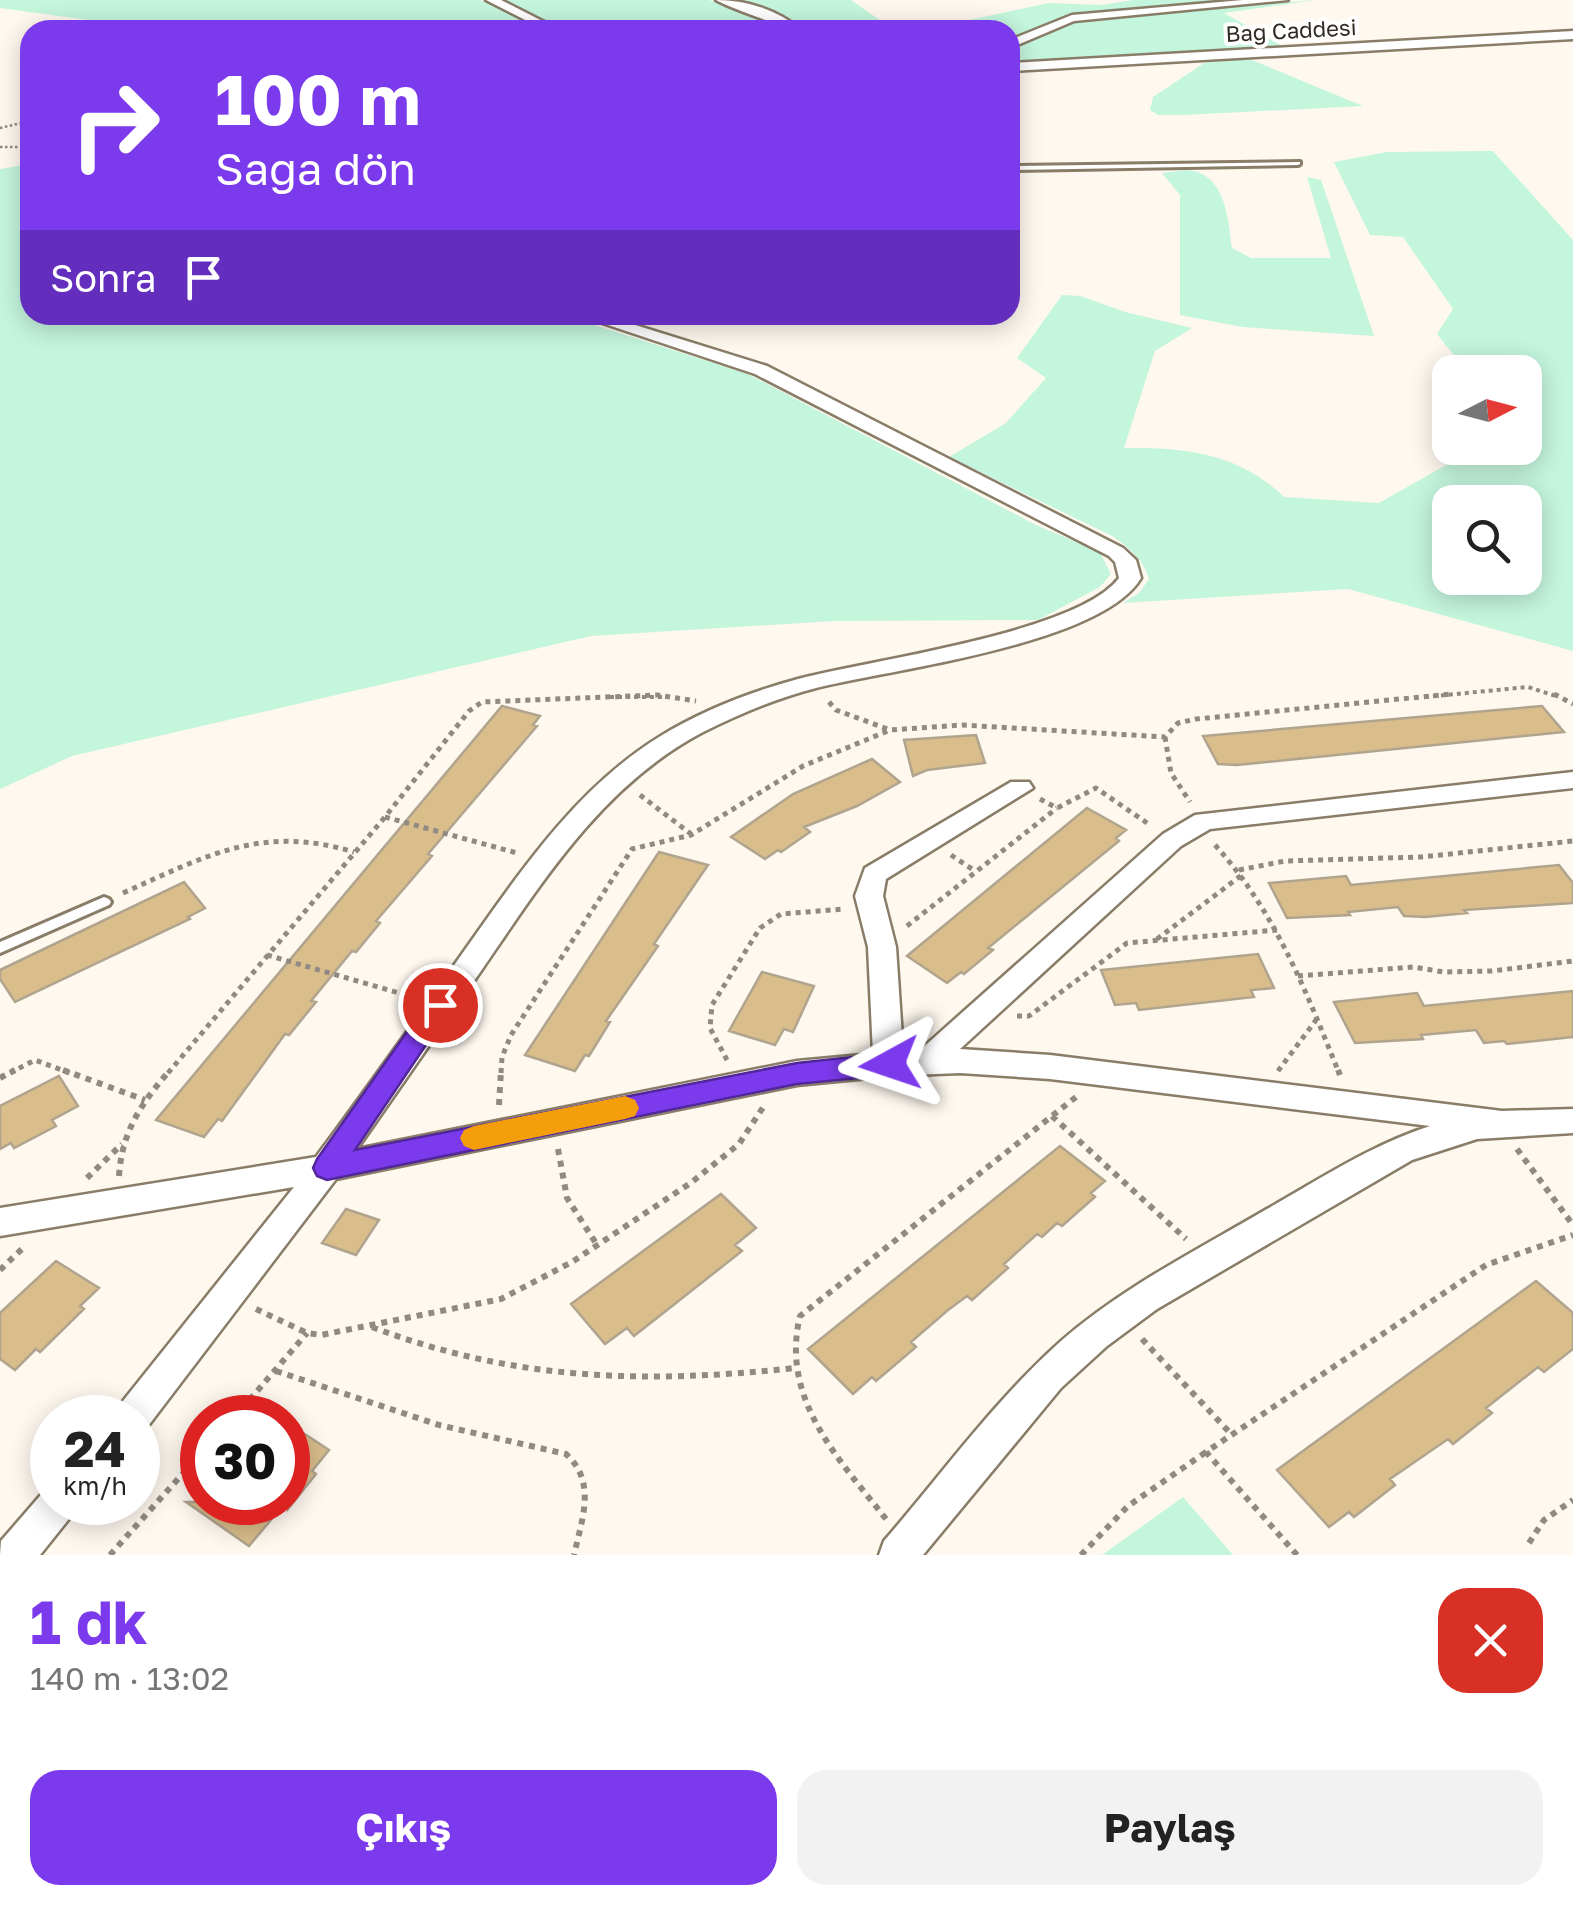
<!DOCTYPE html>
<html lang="tr">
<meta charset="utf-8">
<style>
:root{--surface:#fff;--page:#f2f2f2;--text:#222;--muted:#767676;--accent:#7c3aed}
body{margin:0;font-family:"Golos Text",sans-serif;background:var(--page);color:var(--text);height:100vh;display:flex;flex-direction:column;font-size:38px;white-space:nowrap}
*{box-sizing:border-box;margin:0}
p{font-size:32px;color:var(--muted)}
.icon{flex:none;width:55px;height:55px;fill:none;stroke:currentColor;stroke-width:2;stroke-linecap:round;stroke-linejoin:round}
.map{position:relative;height:1555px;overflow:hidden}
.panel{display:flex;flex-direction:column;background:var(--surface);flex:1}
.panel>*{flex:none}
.guide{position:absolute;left:20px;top:20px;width:1000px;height:305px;border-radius:30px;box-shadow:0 5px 25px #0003;background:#7c3aed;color:#fff;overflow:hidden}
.needle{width:65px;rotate:84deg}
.tools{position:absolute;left:1432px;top:355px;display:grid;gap:20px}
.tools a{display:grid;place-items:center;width:110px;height:110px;border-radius:20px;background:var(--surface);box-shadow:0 5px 25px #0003;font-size:50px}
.speed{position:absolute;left:30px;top:1395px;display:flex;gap:20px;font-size:50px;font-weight:700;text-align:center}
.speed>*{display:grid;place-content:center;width:130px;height:130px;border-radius:50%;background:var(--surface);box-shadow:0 5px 25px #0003;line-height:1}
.speed small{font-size:25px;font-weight:400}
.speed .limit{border:15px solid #d22;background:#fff;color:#111}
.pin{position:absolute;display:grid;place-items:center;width:85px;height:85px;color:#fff;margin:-42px;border:5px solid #fff;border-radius:50%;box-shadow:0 2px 10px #0007}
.me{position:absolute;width:110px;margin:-55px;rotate:265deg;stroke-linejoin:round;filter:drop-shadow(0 0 8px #0008)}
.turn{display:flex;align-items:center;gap:35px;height:210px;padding:0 30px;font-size:45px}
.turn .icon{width:130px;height:130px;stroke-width:2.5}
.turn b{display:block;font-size:70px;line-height:85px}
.then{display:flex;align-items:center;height:95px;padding:0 30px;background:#0003;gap:20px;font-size:38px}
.round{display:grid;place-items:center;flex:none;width:105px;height:105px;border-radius:30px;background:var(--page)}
.head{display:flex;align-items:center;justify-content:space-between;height:170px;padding:0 30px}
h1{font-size:60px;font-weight:700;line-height:75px;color:var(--accent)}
.action{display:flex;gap:20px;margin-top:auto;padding:20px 30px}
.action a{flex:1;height:115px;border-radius:30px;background:var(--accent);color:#fff;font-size:40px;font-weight:700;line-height:115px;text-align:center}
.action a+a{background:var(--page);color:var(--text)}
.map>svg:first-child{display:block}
.green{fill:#c4f5dd;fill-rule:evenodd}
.building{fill:#d9bd8b;stroke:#b1a48e;stroke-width:2.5}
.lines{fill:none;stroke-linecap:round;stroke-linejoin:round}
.lane-casing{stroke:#897d68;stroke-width:6}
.street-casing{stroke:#897d68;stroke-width:5}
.path-far3{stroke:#908a82;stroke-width:2.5;stroke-dasharray:2.5 2.5;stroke-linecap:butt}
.path-far2{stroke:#908a82;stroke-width:4;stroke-dasharray:4 4;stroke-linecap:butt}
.path-far1{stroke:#908a82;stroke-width:5;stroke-dasharray:5 5;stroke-linecap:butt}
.path{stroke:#908a82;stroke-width:6;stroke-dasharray:6 6;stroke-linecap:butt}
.lane{fill:#fff;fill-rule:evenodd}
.street{fill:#fff;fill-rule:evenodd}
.route{fill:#7c3aed;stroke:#51269a;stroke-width:2.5}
.slow{fill:#f59e0b}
.labels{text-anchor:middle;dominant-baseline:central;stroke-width:8;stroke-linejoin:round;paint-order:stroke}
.far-street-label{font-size:22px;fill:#302a22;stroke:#fff}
</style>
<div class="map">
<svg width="1573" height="1555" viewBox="0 0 1573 1555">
<rect width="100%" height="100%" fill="#fef8ef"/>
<!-- green -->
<path class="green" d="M0,0H480L546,30H162L0,8Z
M503,0H709L778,23L788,30H565Z
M729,0H851L894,30H804L785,19Z
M1133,0H1265L1065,17L1010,41V30H924L1048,3L1101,5Z
M1316,0L1224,13L1286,48L1010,65V47L1065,22L1087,18Z
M1241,58L1252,60L1363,106L1184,115H1158L1150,110L1153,97L1204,63Z
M1493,151L1573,240V651L1348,589L1123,603L1139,593L1149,579C1143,559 1130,549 1114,537L949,457L1006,423L1046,378L1017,358L1062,295L1080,296L1125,312L1192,328L1155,351L1124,448C1184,447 1239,453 1284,497L1379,503L1455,460L1463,448H1525V372H1467L1437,334L1453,309L1403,237L1370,235L1334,162L1387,152ZM1450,502H1525V578H1450Z
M30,164V315H563L748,374L1036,525L1100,552L1111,574L1100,587L1038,620L834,621L591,636L72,756L0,789V169Z
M1187,170C1226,173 1228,219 1232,248L1251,258H1331L1307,177L1321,180L1374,336L1242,327L1180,315V195L1162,173Z
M1183,1497L1233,1555H1102Z"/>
<!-- building -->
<path class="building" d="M502,706L540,716L533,725L537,726L428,854L432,856L376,921L380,923L356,952L352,951L311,1001L316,1002L289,1035L285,1034L222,1121L218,1119L204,1137L156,1120Z
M1542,706L1564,732L1237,765L1218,764L1203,736Z
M976,735L985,763L927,770L913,776L904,740Z
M872,759L900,782L857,806L804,827L810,832L781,852L778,850L765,859L731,837L793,794Z
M1087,808L1126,830L1116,838L1119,841L988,948L993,950L964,974L961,972L947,983L907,956Z
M659,852L708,865L654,944L658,946L606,1021L610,1022L589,1056L585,1055L575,1071L525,1055Z
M1559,865L1573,883V903L1464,910L1467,913L1425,917L1404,916L1398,907L1348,912L1350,915L1287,918L1269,883L1346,876L1351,885Z
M184,882L205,908L188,917L190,919L15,1002L0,979V970Z
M1258,954L1274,988L1251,990L1254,997L1139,1010L1136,1003L1115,1005L1101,970Z
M762,972L814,986L793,1032L784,1029L775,1045L729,1031Z
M1573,991V1037L1507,1044L1504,1041L1484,1043L1476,1030L1421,1035L1423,1039L1355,1043L1334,1002L1417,993L1424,1006Z
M59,1076L78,1106L52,1120L56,1126L14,1148L11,1143L0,1149V1106Z
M1060,1146L1105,1181L1091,1193L1095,1197L1062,1226L1057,1223L1042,1237L1037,1234L1004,1264L1008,1268L972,1300L967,1296L948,1310L911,1342L916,1347L876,1381L872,1377L853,1394L808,1349Z
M721,1194L756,1228L735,1245L742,1251L634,1336L627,1328L605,1344L571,1304Z
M346,1209L379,1220L356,1255L322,1243Z
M56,1261L99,1288L80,1306L84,1309L40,1352L36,1349L15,1370L0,1359V1313Z
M1536,1281L1573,1313V1349L1544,1372L1538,1367L1486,1408L1492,1413L1453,1444L1448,1439L1390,1479L1395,1485L1354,1517L1349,1512L1329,1527L1277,1470Z
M288,1423L329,1450L312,1471L316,1474L288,1509Z
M186,1502H286L249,1546Z"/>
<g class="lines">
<defs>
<path id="lane" d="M1300,162V164L1298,165L1010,170V166Z
M104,897L109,899L111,902L109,905L0,953V942Z"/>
<path id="street" d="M486,0H501L560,30H545Z
M716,0C746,0 779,10 801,30C790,30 728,7 716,0Z
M1243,0H1288L1074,21L1010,48V40L1072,15Z
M1573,31V39L1010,71V63Z
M578,315H603L767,366L1123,548L1136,560L1141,578C1101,645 891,669 816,688C777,698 739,714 703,732C604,784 544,879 483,968C441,1028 399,1089 357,1149L797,1061L873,1054L868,947L855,896L865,868L1011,782H1029L1033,788L886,879L883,896L896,947L903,1052L919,1051L1163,834L1195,815L1573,772V788L1210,829L1181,846L960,1049L1050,1055L1502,1111L1573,1109V1133L1477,1139L1412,1160L1157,1309L1107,1346L1061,1388L923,1555H879L884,1541C942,1474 995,1400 1061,1341C1123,1287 1197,1250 1267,1209C1320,1179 1371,1145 1430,1126L1050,1079L960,1073L889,1076L797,1085L336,1179L145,1430L138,1433V1418H114L119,1406L294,1187L0,1236V1208L316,1157C366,1090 414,1022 462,954C519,874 574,790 659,737C701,711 750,692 798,679C869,660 1078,633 1119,578L1115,562L1109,556L755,374Z
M52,1486V1502H78L72,1515L40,1555H0L1,1541L46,1489Z"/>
</defs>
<!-- lane casing -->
<use href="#lane" class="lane-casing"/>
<!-- street casing -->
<use href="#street" class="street-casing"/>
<!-- path-far3 -->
<path class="path-far3" d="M0,128L30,121
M0,147H30"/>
<!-- path-far2 -->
<path class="path-far2" d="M610,697H669
M1425,697L1528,687L1559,697"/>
<!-- path-far1 -->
<path class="path-far1" d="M1554,694L1573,704
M829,702L836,710L890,730
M1165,737L1171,773L1190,802
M640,795L691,834
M1040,799L1057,808L1096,788L1150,825
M385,817L517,853
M1215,845C1275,911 1306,991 1339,1073
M951,855L975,871
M1239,870L1285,861L1421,857L1573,841
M123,893C206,856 261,824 354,852
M907,926L1057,808
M1157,939L1242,875
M267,955L413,997
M1298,976L1413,967L1444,972L1492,971L1573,961
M1017,1016H1029L1127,943L1277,930
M727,1060L710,1028L712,1005L760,928L781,914L844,909
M1278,1071L1316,1020
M10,1073L35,1060L70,1073
M168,1073L385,817L469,711L482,702L657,695L696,701
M501,1073L502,1057L511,1035L632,849L691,835L803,766L890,730L962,725L1165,737L1178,723L1196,719L1451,694"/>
<!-- path -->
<path class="path" d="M63,1070L145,1100
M1338,1070L1340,1075
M0,1078L15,1070
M499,1105L501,1070
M1052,1116L1186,1239
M558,1149L567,1198L597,1245
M1517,1149L1573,1225
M119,1176C122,1131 141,1104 170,1070
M87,1178L122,1144
M0,1270L25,1246
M256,1309L307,1333L321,1335L501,1299L572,1262L692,1182L739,1144L764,1106
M372,1327C514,1381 646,1384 795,1368
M1142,1339L1232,1435
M276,1371L439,1425L566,1454C597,1482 582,1519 574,1555
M234,1418L307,1333
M886,1519C838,1458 780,1399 800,1316L1076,1097
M1529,1543L1544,1520L1573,1500
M110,1555L202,1452
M1081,1555L1128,1506L1206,1452
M1297,1555L1206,1452L1486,1265L1573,1235"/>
<!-- lane -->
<use href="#lane" class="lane"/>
<!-- street -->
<use href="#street" class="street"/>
</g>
<!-- route -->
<path class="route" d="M440,995L449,998L453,1005L355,1150L797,1063L890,1053L899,1056L903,1064L899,1072L890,1075L797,1084L327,1180L317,1176L313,1168L317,1159L431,998Z"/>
<!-- slow -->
<path class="slow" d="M625,1096L635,1100L639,1108L635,1116L625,1119L474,1150L464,1146L460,1138L464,1130L474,1126Z"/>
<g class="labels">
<!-- far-street labels -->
<g class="far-street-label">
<text transform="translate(1291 30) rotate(-3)">Bağ Caddesi</text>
</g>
</g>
</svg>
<div class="tools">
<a><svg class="needle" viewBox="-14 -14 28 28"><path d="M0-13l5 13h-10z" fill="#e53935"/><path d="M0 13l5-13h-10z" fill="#767676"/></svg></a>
<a><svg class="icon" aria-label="search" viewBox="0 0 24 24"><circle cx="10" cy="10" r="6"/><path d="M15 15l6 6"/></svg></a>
</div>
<div class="speed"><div>24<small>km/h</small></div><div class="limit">30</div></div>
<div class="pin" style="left:440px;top:1005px;background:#d93025"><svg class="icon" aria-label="arrive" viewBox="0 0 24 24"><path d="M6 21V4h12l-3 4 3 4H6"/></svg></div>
<svg class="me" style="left:890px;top:1064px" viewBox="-20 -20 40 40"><path d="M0-17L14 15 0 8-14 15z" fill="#7c3aed" stroke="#fff" stroke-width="4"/></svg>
<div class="guide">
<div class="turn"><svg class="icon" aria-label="right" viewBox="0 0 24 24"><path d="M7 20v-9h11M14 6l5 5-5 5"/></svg><div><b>100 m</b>Sağa dön</div></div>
<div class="then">Sonra<svg class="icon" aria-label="arrive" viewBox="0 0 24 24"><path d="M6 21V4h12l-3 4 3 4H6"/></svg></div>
</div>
</div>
<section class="panel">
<div class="head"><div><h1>1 dk</h1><p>140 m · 13:02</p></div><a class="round" style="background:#d93025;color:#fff"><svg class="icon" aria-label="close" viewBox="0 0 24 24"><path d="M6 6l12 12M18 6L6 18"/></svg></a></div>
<div class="action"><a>Çıkış</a><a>Paylaş</a></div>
</section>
